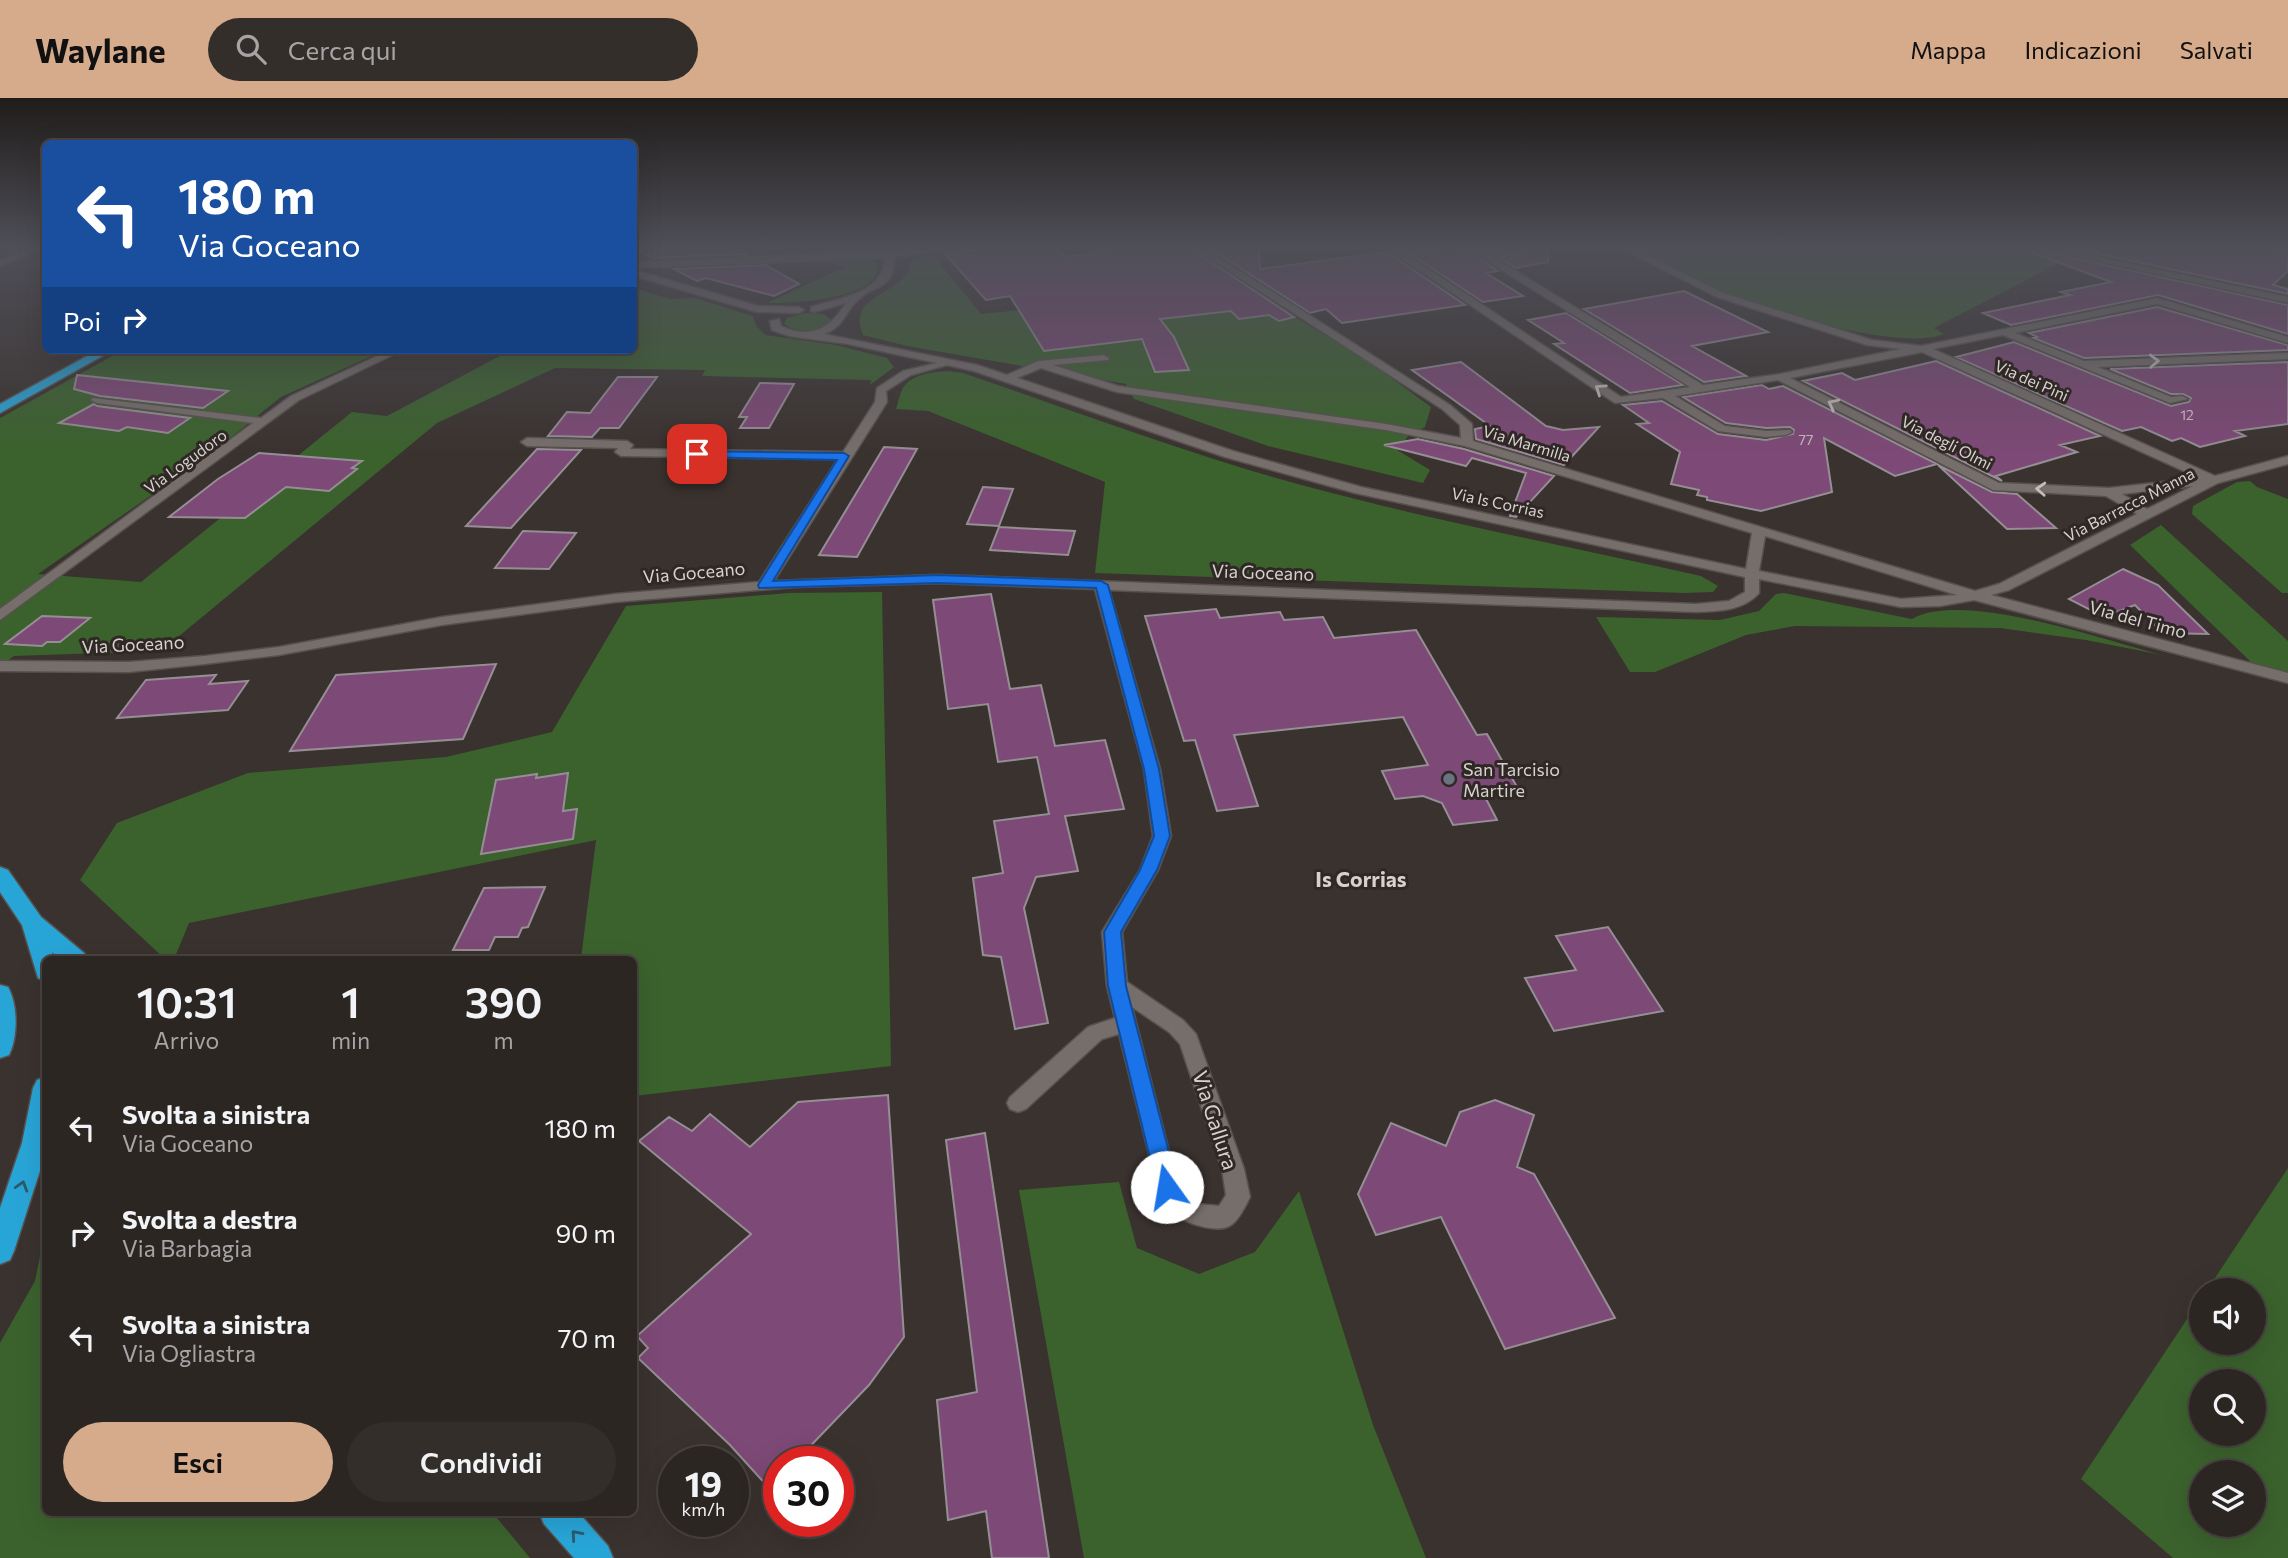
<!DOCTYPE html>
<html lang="it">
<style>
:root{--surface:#2c2623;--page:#342e2b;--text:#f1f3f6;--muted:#a6a5a6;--line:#484341;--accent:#d6ab8b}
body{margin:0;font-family:Commissioner,sans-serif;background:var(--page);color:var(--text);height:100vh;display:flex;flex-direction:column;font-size:26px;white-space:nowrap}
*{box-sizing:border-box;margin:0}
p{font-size:23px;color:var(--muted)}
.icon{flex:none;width:38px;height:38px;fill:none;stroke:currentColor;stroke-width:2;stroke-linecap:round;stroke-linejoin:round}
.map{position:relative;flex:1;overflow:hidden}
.drawer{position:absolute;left:42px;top:858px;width:595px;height:560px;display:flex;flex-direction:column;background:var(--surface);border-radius:10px;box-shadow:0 7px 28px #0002,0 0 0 2px var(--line)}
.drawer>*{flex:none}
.top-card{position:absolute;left:42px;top:42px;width:595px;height:214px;border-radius:10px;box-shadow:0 7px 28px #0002,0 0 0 2px var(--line);background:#1a4fa0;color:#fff;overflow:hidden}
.fabs{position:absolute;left:2189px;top:1180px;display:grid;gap:14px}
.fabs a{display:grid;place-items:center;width:77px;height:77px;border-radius:50%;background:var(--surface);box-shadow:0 7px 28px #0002,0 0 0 2px var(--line);font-size:35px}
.speed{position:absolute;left:658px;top:1348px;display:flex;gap:14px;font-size:35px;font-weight:700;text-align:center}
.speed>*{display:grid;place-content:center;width:91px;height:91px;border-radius:50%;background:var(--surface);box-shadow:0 7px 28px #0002,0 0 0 2px var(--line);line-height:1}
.speed small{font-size:18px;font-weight:400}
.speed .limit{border:10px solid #d22;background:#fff;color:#111}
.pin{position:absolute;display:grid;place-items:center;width:60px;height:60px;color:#fff;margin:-30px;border-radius:14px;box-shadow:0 4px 10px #0006}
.me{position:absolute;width:77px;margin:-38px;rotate:347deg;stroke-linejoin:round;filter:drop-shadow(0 0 5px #0008)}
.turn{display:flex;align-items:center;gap:24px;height:147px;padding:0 21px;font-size:32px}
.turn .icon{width:91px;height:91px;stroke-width:2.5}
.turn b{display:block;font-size:49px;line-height:60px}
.then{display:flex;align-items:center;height:66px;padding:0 21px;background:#0003;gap:14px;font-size:26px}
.eta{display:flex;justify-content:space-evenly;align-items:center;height:119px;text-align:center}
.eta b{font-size:42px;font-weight:600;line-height:49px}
.button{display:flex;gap:14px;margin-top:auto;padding:14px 21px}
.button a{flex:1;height:80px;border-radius:42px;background:var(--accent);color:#111;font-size:28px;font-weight:600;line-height:80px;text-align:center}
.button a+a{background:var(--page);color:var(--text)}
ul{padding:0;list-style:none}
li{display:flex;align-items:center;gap:21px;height:105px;padding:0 21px}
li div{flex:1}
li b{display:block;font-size:26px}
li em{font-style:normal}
header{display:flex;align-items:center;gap:42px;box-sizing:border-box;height:98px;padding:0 35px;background:var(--accent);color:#111}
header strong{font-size:33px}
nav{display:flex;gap:38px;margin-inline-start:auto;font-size:24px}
.search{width:490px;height:63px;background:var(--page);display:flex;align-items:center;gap:18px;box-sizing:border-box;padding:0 24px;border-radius:38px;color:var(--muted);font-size:26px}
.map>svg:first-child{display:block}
.green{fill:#3b622d;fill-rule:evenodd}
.building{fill:#7d4976;stroke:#958e94;stroke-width:2}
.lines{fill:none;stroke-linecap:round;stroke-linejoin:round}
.minor-casing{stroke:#57514e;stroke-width:3}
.highway-casing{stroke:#57514e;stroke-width:3}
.minor{fill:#766e6b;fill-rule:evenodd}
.highway{fill:#28a5d7;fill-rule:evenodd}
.oneway{stroke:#c3bdbb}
.oneway2{stroke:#2c5a6c}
.route{fill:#1a73e8;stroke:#114b97;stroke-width:2}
.worship-dot{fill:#6b7280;stroke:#2f2825;stroke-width:2.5}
.labels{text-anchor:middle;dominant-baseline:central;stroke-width:6;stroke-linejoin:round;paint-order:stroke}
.number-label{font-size:14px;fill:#c0afb9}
.far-street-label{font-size:16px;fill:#d6d1cf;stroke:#2f2825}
.street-label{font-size:18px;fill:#d6d1cf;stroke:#2f2825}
.poi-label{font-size:18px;fill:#d6d1cf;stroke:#2f2825;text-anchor:start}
.quarter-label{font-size:21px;font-weight:bold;fill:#d6d1cf;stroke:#2f2825}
.near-street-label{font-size:21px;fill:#d6d1cf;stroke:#2f2825}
</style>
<header>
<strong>Waylane</strong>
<div class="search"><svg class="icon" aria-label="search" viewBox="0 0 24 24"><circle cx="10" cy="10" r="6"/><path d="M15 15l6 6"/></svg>Cerca qui</div>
<nav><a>Mappa</a><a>Indicazioni</a><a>Salvati</a></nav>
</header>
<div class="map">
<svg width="2288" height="1460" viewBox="0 0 2288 1460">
<rect width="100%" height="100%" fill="#3a322f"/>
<!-- green -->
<path class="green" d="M1632,150H2022L2067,161L1934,230L1944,236C1898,254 1771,213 1725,194C1693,182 1663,165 1632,150Z
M925,157H933L981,216L1245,189L1371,265L1431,309L1425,329L1409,337L1397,352L1430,372L1423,385L1268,348L1134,301L1126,286L907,248L863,237C845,193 908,199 910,163Z
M866,161L877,165C887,201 789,206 767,205L845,169L818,162Z
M634,190L669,201L695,200L753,218L756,228L765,237L836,247L887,260L894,269L870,287L871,282L702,278L705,272L555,270L437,325L161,553L14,558L0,568V320L123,252H385L281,299L209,357L38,476L141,484L352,314L387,318L511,252H634Z
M805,215L824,216L831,222C820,234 797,236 784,226L787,220Z
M948,273L963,275C1078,314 1192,358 1309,389C1439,424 1571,449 1701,478L1718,488L1713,494L1684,495L1095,475L1105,384L928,313L896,311C898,305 899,299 901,294C908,276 932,274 948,273Z
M2250,383L2257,389L2288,401V495H2282L2192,416L2193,408L2237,384Z
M2161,427L2288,543V575L2252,565L2130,447Z
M882,494L891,968L634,998V861L581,860L596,742L189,825L174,861H165L80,782L117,725L248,675L446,659L552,634L626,508L789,495Z
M1784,495L1912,521C1963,492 2103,542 2162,557L2086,542L2000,530L1795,528L1746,537L1655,574H1630L1596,519L1720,522L1759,513L1776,496Z
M2288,1070V1460H2173L2081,1381L2201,1200L2202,1244H2254V1192H2207ZM2202,1283H2254V1335H2202ZM2202,1374H2254V1426H2202Z
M1119,1084L1137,1150L1199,1176L1255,1154L1299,1093L1373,1327L1426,1460H1084L1019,1092Z
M45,1134L46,1414H492L530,1460H0V1245L35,1183Z"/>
<!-- building -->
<path class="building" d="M634,150H737L747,156L653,160Z
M990,150H1056L1066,159L1119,150H1190L1294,219L1279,223L1269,217L1239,221L1231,213L1160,221L1174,239L1189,272L1155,274L1142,241L1044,253L1010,198L986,202L945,156Z
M1209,150H1259L1260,171L1387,154L1465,207L1342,225L1326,211L1310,215Z
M1496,150L1480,154L1481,162L1498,173L1486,175L1523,198L1483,204L1404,152Z
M1531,150H1547L1548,164L1516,170L1500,160Z
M2029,150L2288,207V236L2158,197L2011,227L1983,215L2070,197L2061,194L2111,184L2028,153Z
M2070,150H2274L2288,153V173L2273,187L2288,191V196Z
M766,167L799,186L774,198L706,180L697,183L674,171Z
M1684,193L1768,234L1692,248L1746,278L1704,284L1584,211Z
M2157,209L2288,247V252L2084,260L2033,240L2037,239L2029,235Z
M1566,215L1683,287L1630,295L1554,246L1564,245L1528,222Z
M2014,244L2171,308L2189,304L2191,300L2183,296H2171L2110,271L2288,264V326L2235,333L2245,338L2200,349L2181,340L2172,343L2141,329L2122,333L1956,259Z
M1936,263L2100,338L2060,347L2077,354L1996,378L2002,383L2000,382L1803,283L1842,275L1855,282Z
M1461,264L1546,328L1563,332L1599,329L1564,367L1476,341L1475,331L1490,328L1412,272Z
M77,277L228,293L203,310L100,298L74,291Z
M618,279H657L619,330H600L592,339L548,338L567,314L590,315Z
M760,285L794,286L769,330H740L747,319H739Z
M1762,287L1769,291L1783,288L1937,366L1895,378L1824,340L1832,394L1761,413L1707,402V399L1697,397L1699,392L1671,386L1680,354L1637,326L1649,325L1623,307L1662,303L1718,336L1766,342L1793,336L1794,332L1790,329L1766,330L1726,325L1683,299Z
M94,306L97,308L190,320L168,335L127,329L119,333L59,325Z
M1418,341L1464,351L1554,378L1516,419L1510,418L1526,375L1472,360L1466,368L1384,347Z
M884,349L917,351L857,459L819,457Z
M537,351L581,352L511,430L466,428Z
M259,355L362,363L352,370L357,371L329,393L286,389L245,420L169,419L218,381Z
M1938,367L1992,394L2017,396L2056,430L2007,431Z
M983,389L1013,391L999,428L967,426Z
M999,429L1075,433L1068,457L990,452Z
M523,433L576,435L549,471L495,470Z
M2123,471L2158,487L2208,536L2162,535L2135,507L2104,519L2069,501Z
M991,496L1010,591L1041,587L1055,648L1105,642L1124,711L1065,718L1078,773L1036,779L1024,810L1048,925L1015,931L1001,859L983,857L973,780L1003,775L994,723L1049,716L1037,659L998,664L988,606L948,611L933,502Z
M1216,511L1220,520L1280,514L1284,522L1323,519L1334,540L1416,532L1477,637L1487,636L1517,689L1482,693L1497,722L1453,727L1442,705L1423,698L1395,701L1382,673L1428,667L1403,619L1234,637L1258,708L1217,713L1195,642L1184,643L1145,518Z
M42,518L90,520L60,544H47L42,548L5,546Z
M496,566L463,641L290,653L336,577Z
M216,577L209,586L248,583L228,612L117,620L146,582Z
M568,675L563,713L577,711L573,741L481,756L496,682L537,676L536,680Z
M545,789L528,829L522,830L518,839H495L489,852H453L484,790Z
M1608,829L1663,913L1554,933L1525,880L1576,872L1556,838Z
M888,997L904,1239L869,1287L796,1363H779V1401L730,1347L638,1260L648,1250L637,1238L751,1136L639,1043L669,1019L692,1033L710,1016L750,1049L798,1004Z
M1495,1002L1534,1017L1517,1069L1534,1076L1615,1220L1505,1251L1441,1119L1376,1137L1358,1096L1391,1025L1446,1048L1460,1014Z
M985,1035L1049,1460H992L986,1413L948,1422L937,1302L977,1294L946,1042Z"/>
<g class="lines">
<defs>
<path id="minor" d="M30,150H43L0,168V162Z
M930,150H966L894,159C895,194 874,185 858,202C844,215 844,229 824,236L977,267L1007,277L1038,263L1104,257L1109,260L1108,262L1053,267L1118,288L1386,326L1461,340L1460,327L1442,311L1193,150H1204L1450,307L1472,326L1473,343L1975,493L1999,486L2137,416L2106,398L1993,392L1778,282L1675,298L1725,328L1766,333L1790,332L1792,334L1786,337L1766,339L1718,333L1663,300L1615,305L1386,150H1397L1621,299L1690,289L1482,160V156L1510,150H1529L1493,159L1703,287L1780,276L1901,251L1867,247L1717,199L1621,150H1633L1723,195L1872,242L1921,248L2157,200L2288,239V245L2157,206L2015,235L2084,263L2288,255V261L2098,269L2171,299L2182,298L2188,301L2170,305L2003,237L1933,251L2215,378L2288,358V366L2218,385L2009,492L1991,497L2288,575V585L1974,502L1940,508L1901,509L1759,481V495C1743,513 1718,513 1696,514L1109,492L1160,671L1171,738L1158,772L1122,834L1127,884L1183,922L1196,936L1244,1071L1250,1099C1246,1107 1239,1122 1231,1127C1218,1136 1189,1126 1177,1118C1170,1112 1164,1104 1159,1096L1119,936L1102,941L1026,1011L1018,1014L1010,1011L1007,1005L1010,999L1088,929L1115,920L1107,888L1102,834L1140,772L1153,738L1144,671L1095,491L938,485L794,489L615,504L442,527L279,557L205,566L129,574L0,573V563L129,564L205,558L279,549L442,519L615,496L759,484L838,361L621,358L615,354L618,350L527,348L521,344L527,340L627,343L633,347L630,351L843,354L875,304L877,290L903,273L937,265L848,246L789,238L772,232L770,223L779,221L781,228C810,242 831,230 846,205L814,214L811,213V209C837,201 885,195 885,160L634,170V164ZM1922,254L2199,380L2109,390L1999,385L1790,280ZM947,267L974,273L1225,359L1355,395L1745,479V494L1729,503L1696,506L938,477L774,483L887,304L886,293L911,277ZM1041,270L1117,294L1386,332L1465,348L1752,435L1746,471L1361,389L1233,353L1017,280ZM2193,388L2147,411L2122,396ZM1765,438L1957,497L1901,501L1759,473ZM1132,909L1169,934L1180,946L1222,1071L1226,1097L1219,1108L1198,1106L1177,1085Z
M2038,150H2056L2288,199V205Z
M634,172L758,208L799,209L804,212L799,215L757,214L634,178Z
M390,252H403L299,302L0,522V511L253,325L97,305L91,302L93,300L261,320L291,298Z"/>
<path id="highway" d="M98,252H113L0,315V306Z
M0,769L8,772L41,819L84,855L88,861H60L52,854L54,861H46V883L38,880L22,827L0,794Z
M0,887L8,889C18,907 18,939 9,957L0,960Z
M46,979V1054L14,1153L10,1162L0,1166V1110L22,1045L33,990L37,982Z
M539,1414H578L608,1448L613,1460H574L544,1426Z"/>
</defs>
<!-- minor casing -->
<use href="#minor" class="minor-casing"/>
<!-- highway casing -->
<use href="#highway" class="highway-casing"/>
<!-- minor -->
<use href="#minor" class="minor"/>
<!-- highway -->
<use href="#highway" class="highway"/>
</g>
<!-- one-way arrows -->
<defs><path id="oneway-chevron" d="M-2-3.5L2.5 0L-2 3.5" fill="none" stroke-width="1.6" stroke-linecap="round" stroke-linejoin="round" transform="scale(1.75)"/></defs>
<g class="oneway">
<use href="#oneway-chevron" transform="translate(2154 263) rotate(-2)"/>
<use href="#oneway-chevron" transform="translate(1600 291) rotate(-146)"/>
<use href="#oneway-chevron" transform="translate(1833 306) rotate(-153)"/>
<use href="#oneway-chevron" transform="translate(2041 391) rotate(-177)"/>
</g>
<g class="oneway2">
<use href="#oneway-chevron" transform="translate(22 1088) rotate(-73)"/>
<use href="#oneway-chevron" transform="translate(576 1437) rotate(-131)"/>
</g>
<!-- sky -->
<linearGradient id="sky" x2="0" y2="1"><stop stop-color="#201c1a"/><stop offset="0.42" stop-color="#4f4f58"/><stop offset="1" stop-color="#4f4f58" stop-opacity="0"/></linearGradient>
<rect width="2288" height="355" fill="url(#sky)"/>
<!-- route -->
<path class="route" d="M693,353L844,355L849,358L773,483L938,477L1101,483L1108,487L1159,671L1170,738L1157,772L1121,834L1126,888L1178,1089L1175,1096L1167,1098L1160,1096L1157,1089L1108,888L1104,834L1140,772L1154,738L1144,671L1096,490L938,485L759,490L758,487L837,362L697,359L693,358Z"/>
<!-- markers -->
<circle class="worship-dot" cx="1449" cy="681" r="7"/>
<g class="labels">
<!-- number labels -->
<g class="number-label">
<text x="2187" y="316">12</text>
<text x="1806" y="341">77</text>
</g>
<!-- far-street labels -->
<g class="far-street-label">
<text transform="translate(2032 282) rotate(24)">Via dei Pini</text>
<text transform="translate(1947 344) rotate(27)">Via degli Olmi</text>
<text transform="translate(1527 345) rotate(17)">Via Marmilla</text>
<text transform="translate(185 363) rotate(-36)">Via Logudoro</text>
<text transform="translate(1498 404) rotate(12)">Via Is Corrias</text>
<text transform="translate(2129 406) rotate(-27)">Via Barracca Manna</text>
</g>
<!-- street labels -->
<g class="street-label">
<text transform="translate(694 474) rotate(-5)">Via Goceano</text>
<text transform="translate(1263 474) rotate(2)">Via Goceano</text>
<text transform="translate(2138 521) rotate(15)">Via del Timo</text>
<text transform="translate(133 546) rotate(-3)">Via Goceano</text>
</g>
<!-- poi labels -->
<g class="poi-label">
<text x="1463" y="671">San Tarcisio<tspan x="1463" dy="21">Martire</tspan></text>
</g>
<!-- quarter labels -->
<g class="quarter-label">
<text x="1361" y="780">Is Corrias</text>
</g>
<!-- near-street labels -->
<g class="near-street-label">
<text transform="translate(1216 1022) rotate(72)">Via Gallura</text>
</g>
</g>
</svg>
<div class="fabs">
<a><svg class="icon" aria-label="sound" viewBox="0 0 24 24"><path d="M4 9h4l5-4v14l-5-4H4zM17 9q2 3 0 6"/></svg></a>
<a><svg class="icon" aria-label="search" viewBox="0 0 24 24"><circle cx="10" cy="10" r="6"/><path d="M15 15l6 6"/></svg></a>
<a><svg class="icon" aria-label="layers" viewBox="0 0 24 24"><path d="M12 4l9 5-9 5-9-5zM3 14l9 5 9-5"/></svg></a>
</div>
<div class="speed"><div>19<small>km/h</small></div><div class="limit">30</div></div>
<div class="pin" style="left:697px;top:356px;background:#d93025"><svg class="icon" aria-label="arrive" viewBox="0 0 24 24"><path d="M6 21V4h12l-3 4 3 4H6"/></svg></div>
<svg class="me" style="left:1167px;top:1089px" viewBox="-20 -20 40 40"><circle r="19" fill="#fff"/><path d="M0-13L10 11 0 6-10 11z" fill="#1a73e8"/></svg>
<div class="top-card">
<div class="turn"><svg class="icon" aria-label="left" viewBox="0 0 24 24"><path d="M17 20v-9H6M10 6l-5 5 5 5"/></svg><div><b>180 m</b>Via Goceano</div></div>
<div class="then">Poi<svg class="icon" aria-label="right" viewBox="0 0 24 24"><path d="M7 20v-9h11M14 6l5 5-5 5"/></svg></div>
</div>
<section class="drawer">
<div class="eta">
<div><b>10:31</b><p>Arrivo</p></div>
<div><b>1</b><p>min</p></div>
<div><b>390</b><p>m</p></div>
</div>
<ul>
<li><svg class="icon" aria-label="left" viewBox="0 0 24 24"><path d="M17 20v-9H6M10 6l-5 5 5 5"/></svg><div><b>Svolta a sinistra</b><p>Via Goceano</p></div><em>180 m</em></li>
<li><svg class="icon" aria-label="right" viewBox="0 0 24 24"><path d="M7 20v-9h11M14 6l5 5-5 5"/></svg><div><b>Svolta a destra</b><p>Via Barbagia</p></div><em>90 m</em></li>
<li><svg class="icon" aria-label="left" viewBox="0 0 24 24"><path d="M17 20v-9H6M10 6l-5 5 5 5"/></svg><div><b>Svolta a sinistra</b><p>Via Ogliastra</p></div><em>70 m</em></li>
</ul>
<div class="button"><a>Esci</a><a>Condividi</a></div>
</section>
</div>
